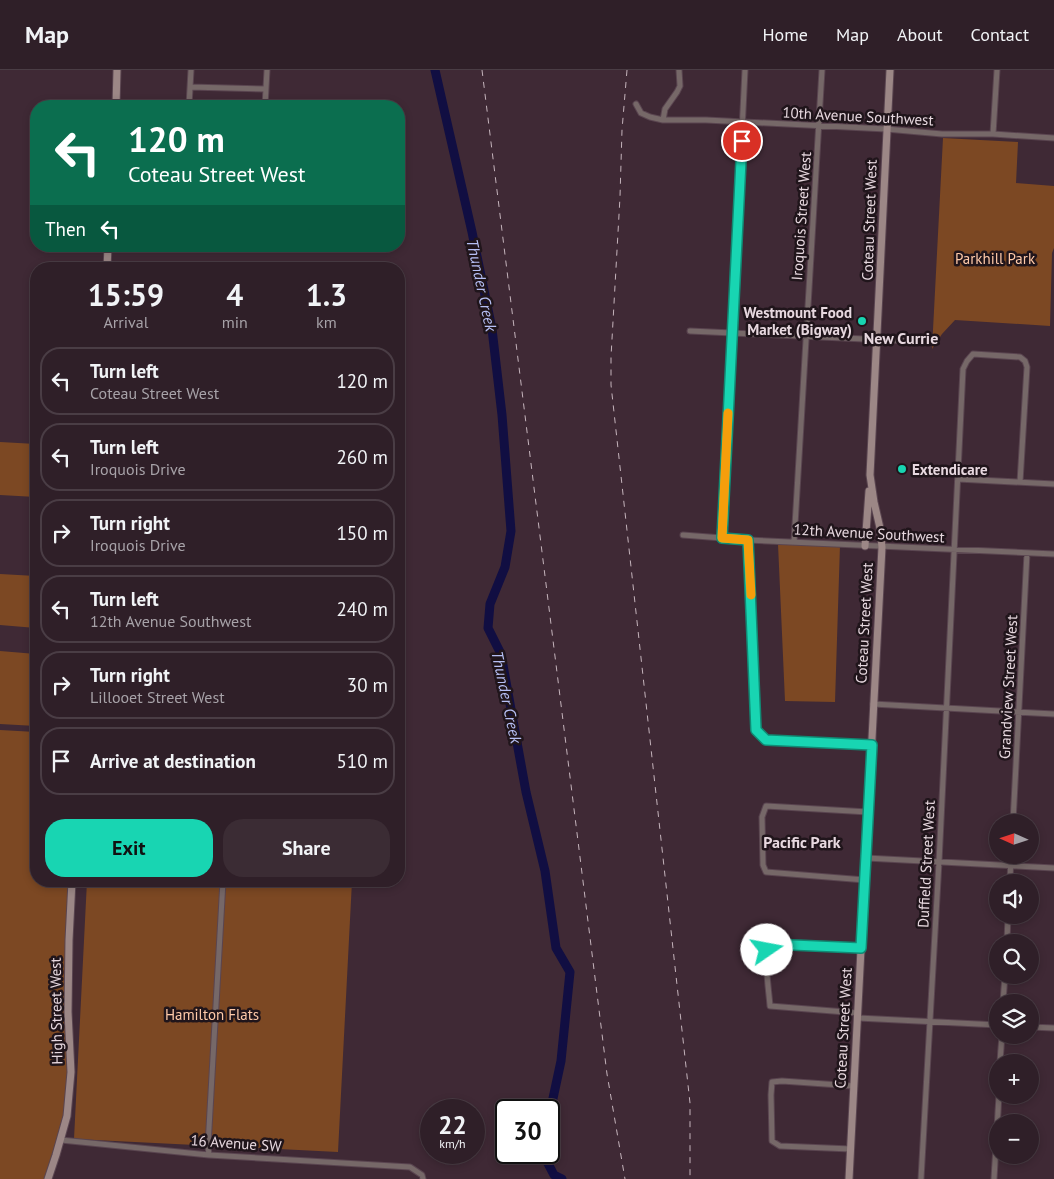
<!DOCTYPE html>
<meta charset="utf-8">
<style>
:root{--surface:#2f1f28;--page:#3b2c34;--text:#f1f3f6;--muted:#a7a2a8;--line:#4a3d45;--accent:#18d5b2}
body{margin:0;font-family:"PT Sans",sans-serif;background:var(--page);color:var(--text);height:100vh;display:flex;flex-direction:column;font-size:19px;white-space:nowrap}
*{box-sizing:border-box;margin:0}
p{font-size:16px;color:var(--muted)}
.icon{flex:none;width:28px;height:28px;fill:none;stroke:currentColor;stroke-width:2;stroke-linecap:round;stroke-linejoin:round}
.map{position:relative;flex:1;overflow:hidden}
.panel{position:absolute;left:30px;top:192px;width:375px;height:625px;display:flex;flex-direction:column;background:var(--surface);border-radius:20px;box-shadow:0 2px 8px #0003,0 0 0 1px var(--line)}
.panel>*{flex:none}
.hud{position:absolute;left:30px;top:30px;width:375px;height:152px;border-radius:20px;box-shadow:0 2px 8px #0003,0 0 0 1px var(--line);background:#0b6e4f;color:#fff;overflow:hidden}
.needle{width:32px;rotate:273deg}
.tools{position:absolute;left:989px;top:744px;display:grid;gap:10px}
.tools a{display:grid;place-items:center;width:50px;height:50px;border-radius:50%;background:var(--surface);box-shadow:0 2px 8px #0003,0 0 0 1px var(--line);font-size:25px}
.speed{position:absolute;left:420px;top:1029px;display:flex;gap:10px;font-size:25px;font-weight:700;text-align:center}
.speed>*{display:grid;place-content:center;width:65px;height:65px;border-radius:50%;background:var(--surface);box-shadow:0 2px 8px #0003,0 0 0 1px var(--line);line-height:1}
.speed small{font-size:12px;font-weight:400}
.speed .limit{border:2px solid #111;border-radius:8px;background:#fff;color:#111}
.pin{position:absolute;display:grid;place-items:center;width:42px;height:42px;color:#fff;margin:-21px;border:2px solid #fff;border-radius:50%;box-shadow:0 1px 5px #0007}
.me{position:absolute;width:55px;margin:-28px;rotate:78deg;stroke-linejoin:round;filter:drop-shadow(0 0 4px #0008)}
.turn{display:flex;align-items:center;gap:18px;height:105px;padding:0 15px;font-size:22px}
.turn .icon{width:65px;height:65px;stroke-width:2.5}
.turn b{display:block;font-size:35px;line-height:42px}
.then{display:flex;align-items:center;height:48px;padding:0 15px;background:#0003;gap:10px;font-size:19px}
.eta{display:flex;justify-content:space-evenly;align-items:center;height:85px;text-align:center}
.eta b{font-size:30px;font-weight:700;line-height:35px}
.primary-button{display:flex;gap:10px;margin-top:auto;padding:10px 15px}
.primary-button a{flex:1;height:58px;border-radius:20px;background:var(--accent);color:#111;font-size:20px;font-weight:700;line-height:58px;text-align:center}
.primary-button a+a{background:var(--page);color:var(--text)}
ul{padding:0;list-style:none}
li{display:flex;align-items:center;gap:15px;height:68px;margin:0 10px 8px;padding:0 5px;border:2px solid var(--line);border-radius:20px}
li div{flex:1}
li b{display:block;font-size:19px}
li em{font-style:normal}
header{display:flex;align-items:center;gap:30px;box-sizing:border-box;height:70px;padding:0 25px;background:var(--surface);border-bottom:1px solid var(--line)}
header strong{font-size:24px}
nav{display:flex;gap:28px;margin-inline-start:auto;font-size:18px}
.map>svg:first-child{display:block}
.green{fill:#7c4823}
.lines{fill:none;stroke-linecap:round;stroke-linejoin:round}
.river{stroke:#110e42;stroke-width:9}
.street-casing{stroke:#5a4550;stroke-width:7}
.secondary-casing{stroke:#5a4550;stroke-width:9}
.street{stroke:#766868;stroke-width:5}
.secondary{stroke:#9c8786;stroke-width:7}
.rail{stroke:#c5b4bc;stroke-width:1;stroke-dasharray:6 6;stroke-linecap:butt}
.route-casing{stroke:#108a74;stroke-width:12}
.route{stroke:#18d5b2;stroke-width:9}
.slow{stroke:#f59e0b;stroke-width:9}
.poi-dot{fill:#18d5b2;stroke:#20151b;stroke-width:2}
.labels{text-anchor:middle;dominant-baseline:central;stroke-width:5;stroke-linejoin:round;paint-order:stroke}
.street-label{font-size:15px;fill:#e7d8df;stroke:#20151b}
.park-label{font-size:15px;fill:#ffcaa9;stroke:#20151b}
.poi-label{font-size:15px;font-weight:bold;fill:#e7d8df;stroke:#20151b;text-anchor:end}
.water-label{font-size:16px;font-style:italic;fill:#b6bff4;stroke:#20151b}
.neighbourhood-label{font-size:16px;font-weight:bold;fill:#e7d8df;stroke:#20151b}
</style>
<header>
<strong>Map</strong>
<nav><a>Home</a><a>Map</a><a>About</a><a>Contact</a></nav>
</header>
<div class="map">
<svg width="1054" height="1109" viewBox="0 0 1054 1109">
<rect width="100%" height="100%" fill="#3f2935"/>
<!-- green -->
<path class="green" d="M943,68L1018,72L1016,113L1054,116V178L1052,183L1050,256L955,250L942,264L932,279Z
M0,372L36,374V427L0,425Z
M778,474L840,475L835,632L785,631Z
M0,504L36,506V558L0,555Z
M0,581L36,584V656L0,654Z
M0,660L36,662V811H71L69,999L66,1046L47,1109H0Z
M87,811H352L338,1082L74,1069Z"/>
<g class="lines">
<!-- river -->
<path class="river" d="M435,0L472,162L492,259L502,345L511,461L505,497L490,534L488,558L501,584L526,722L545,801L556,878L570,902L561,991L549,1047
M542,1082L554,1105L562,1109"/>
<defs>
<path id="street" d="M190,17L266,19
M636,34L641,43L650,47L663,50H706L886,59L942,64H993L1054,68
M189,36L191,0
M265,36L267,0
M663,50L665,39L677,22L680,16L679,0
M993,64L997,0
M690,261L929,272
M958,409L1054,414
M683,465L748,470L1054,484
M722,468L745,0
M748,470L756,659L766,669L872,675
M794,472L822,0
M873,634L1054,644
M1013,752L1027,483
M866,788L1054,798
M865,810L766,802L763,795L762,747L766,736L868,742
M1010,812L1011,785
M1007,872L1008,845
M1003,932L1005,905
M858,943L770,936C769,921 763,886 770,874L861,877
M858,948L998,955
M1030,957L1054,958
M1000,992L1002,965
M61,1070L209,1085L410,1097L422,1105L423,1109
M851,1079L780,1076L772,1071L771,1025L772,1012L782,1011L854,1016
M209,1085L208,1076L223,811
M921,1109L939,792L963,299L967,291L973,284L1020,287L1025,291L1027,297L1020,412
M994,1109L999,1025"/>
<path id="secondary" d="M116,36L117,0
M107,199L108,176
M865,476L869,421
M48,1109L56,1085L67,1046L71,1002L68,942L69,870L72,811
M849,1109L882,477L880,458L874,432L870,405L890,0"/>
</defs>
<!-- street casing -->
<use href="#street" class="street-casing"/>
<!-- secondary casing -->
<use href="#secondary" class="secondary-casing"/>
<!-- street -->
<use href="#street" class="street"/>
<!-- secondary -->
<use href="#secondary" class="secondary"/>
<!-- rail -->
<path class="rail" d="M482,0L607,1004L625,1109
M627,0L622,60L620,127L611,287V315L690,1033V1109"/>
</g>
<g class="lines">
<defs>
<path id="route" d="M742,71L722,468L748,470L756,660L766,670L872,675L861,878L770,874L767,880"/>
</defs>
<!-- route casing -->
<use href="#route" class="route-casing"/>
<!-- route -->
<use href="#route" class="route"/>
<!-- slow -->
<path class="slow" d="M728,343L722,468L748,470L751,525"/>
</g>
<!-- markers -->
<g class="poi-dot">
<circle cx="862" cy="251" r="5"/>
<circle cx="902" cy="399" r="5"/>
</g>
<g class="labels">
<!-- street labels -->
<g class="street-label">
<text transform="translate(858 46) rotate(3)">10th Avenue Southwest</text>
<text transform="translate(801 146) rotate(-86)">Iroquois Street West</text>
<text transform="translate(869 150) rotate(-88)">Coteau Street West</text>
<text transform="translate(869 463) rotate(3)">12th Avenue Southwest</text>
<text transform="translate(864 553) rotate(-87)">Coteau Street West</text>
<text transform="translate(1008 617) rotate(-87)">Grandview Street West</text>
<text transform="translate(926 794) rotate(-87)">Duffield Street West</text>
<text transform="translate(56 941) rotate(-91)">High Street West</text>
<text transform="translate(843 958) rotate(-87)">Coteau Street West</text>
<text transform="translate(236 1073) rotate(4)">16 Avenue SW</text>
</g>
<!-- park labels -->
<g class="park-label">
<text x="995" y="188">Parkhill Park</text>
<text x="212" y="944">Hamilton Flats</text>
</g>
<!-- poi labels -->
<g class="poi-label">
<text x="852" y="242">Westmount Food<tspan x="852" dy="17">Market (Bigway)</tspan></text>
<text x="912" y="399" text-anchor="start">Extendicare</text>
</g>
<!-- water labels -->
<g class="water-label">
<text transform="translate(482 215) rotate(78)">Thunder Creek</text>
<text transform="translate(507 627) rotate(78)">Thunder Creek</text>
</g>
<!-- neighbourhood labels -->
<g class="neighbourhood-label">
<text x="901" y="268">New Currie</text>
<text x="802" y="772">Pacific Park</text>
</g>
</g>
</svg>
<div class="tools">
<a><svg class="needle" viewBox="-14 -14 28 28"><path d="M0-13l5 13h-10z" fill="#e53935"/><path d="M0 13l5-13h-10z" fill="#a7a2a8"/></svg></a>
<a><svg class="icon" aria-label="sound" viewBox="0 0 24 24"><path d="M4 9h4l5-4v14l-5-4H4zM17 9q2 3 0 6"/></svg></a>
<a><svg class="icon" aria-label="search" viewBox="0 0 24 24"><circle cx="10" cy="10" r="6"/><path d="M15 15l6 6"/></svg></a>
<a><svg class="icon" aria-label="layers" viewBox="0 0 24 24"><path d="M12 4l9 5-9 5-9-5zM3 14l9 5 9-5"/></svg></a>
<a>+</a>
<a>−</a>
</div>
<div class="speed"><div>22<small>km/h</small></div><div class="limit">30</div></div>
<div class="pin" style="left:742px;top:71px;background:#d93025"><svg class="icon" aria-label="arrive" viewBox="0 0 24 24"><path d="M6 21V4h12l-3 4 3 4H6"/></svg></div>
<svg class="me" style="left:767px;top:880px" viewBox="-20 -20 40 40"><circle r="19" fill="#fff"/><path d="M0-13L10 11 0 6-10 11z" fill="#18d5b2"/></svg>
<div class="hud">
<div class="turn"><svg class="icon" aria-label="left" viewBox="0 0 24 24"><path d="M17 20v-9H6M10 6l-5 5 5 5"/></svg><div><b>120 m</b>Coteau Street West</div></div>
<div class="then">Then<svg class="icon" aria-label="left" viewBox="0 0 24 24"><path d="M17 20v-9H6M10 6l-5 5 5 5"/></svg></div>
</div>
<section class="panel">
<div class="eta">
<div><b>15:59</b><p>Arrival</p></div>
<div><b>4</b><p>min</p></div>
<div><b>1.3</b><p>km</p></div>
</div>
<ul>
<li><svg class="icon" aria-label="left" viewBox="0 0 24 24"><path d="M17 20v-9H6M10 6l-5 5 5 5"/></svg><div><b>Turn left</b><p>Coteau Street West</p></div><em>120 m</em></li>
<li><svg class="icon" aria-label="left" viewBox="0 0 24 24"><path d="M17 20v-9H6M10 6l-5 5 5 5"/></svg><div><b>Turn left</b><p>Iroquois Drive</p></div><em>260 m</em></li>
<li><svg class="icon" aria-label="right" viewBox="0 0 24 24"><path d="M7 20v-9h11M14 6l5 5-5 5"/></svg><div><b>Turn right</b><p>Iroquois Drive</p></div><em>150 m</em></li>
<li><svg class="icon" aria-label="left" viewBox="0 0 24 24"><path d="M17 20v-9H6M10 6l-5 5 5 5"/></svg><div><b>Turn left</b><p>12th Avenue Southwest</p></div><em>240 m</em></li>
<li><svg class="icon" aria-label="right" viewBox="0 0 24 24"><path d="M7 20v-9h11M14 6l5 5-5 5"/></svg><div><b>Turn right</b><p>Lillooet Street West</p></div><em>30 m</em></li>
<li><svg class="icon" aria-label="arrive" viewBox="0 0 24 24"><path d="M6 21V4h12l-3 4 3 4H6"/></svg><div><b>Arrive at destination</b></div><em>510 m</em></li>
</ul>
<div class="primary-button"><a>Exit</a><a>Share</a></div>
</section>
</div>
